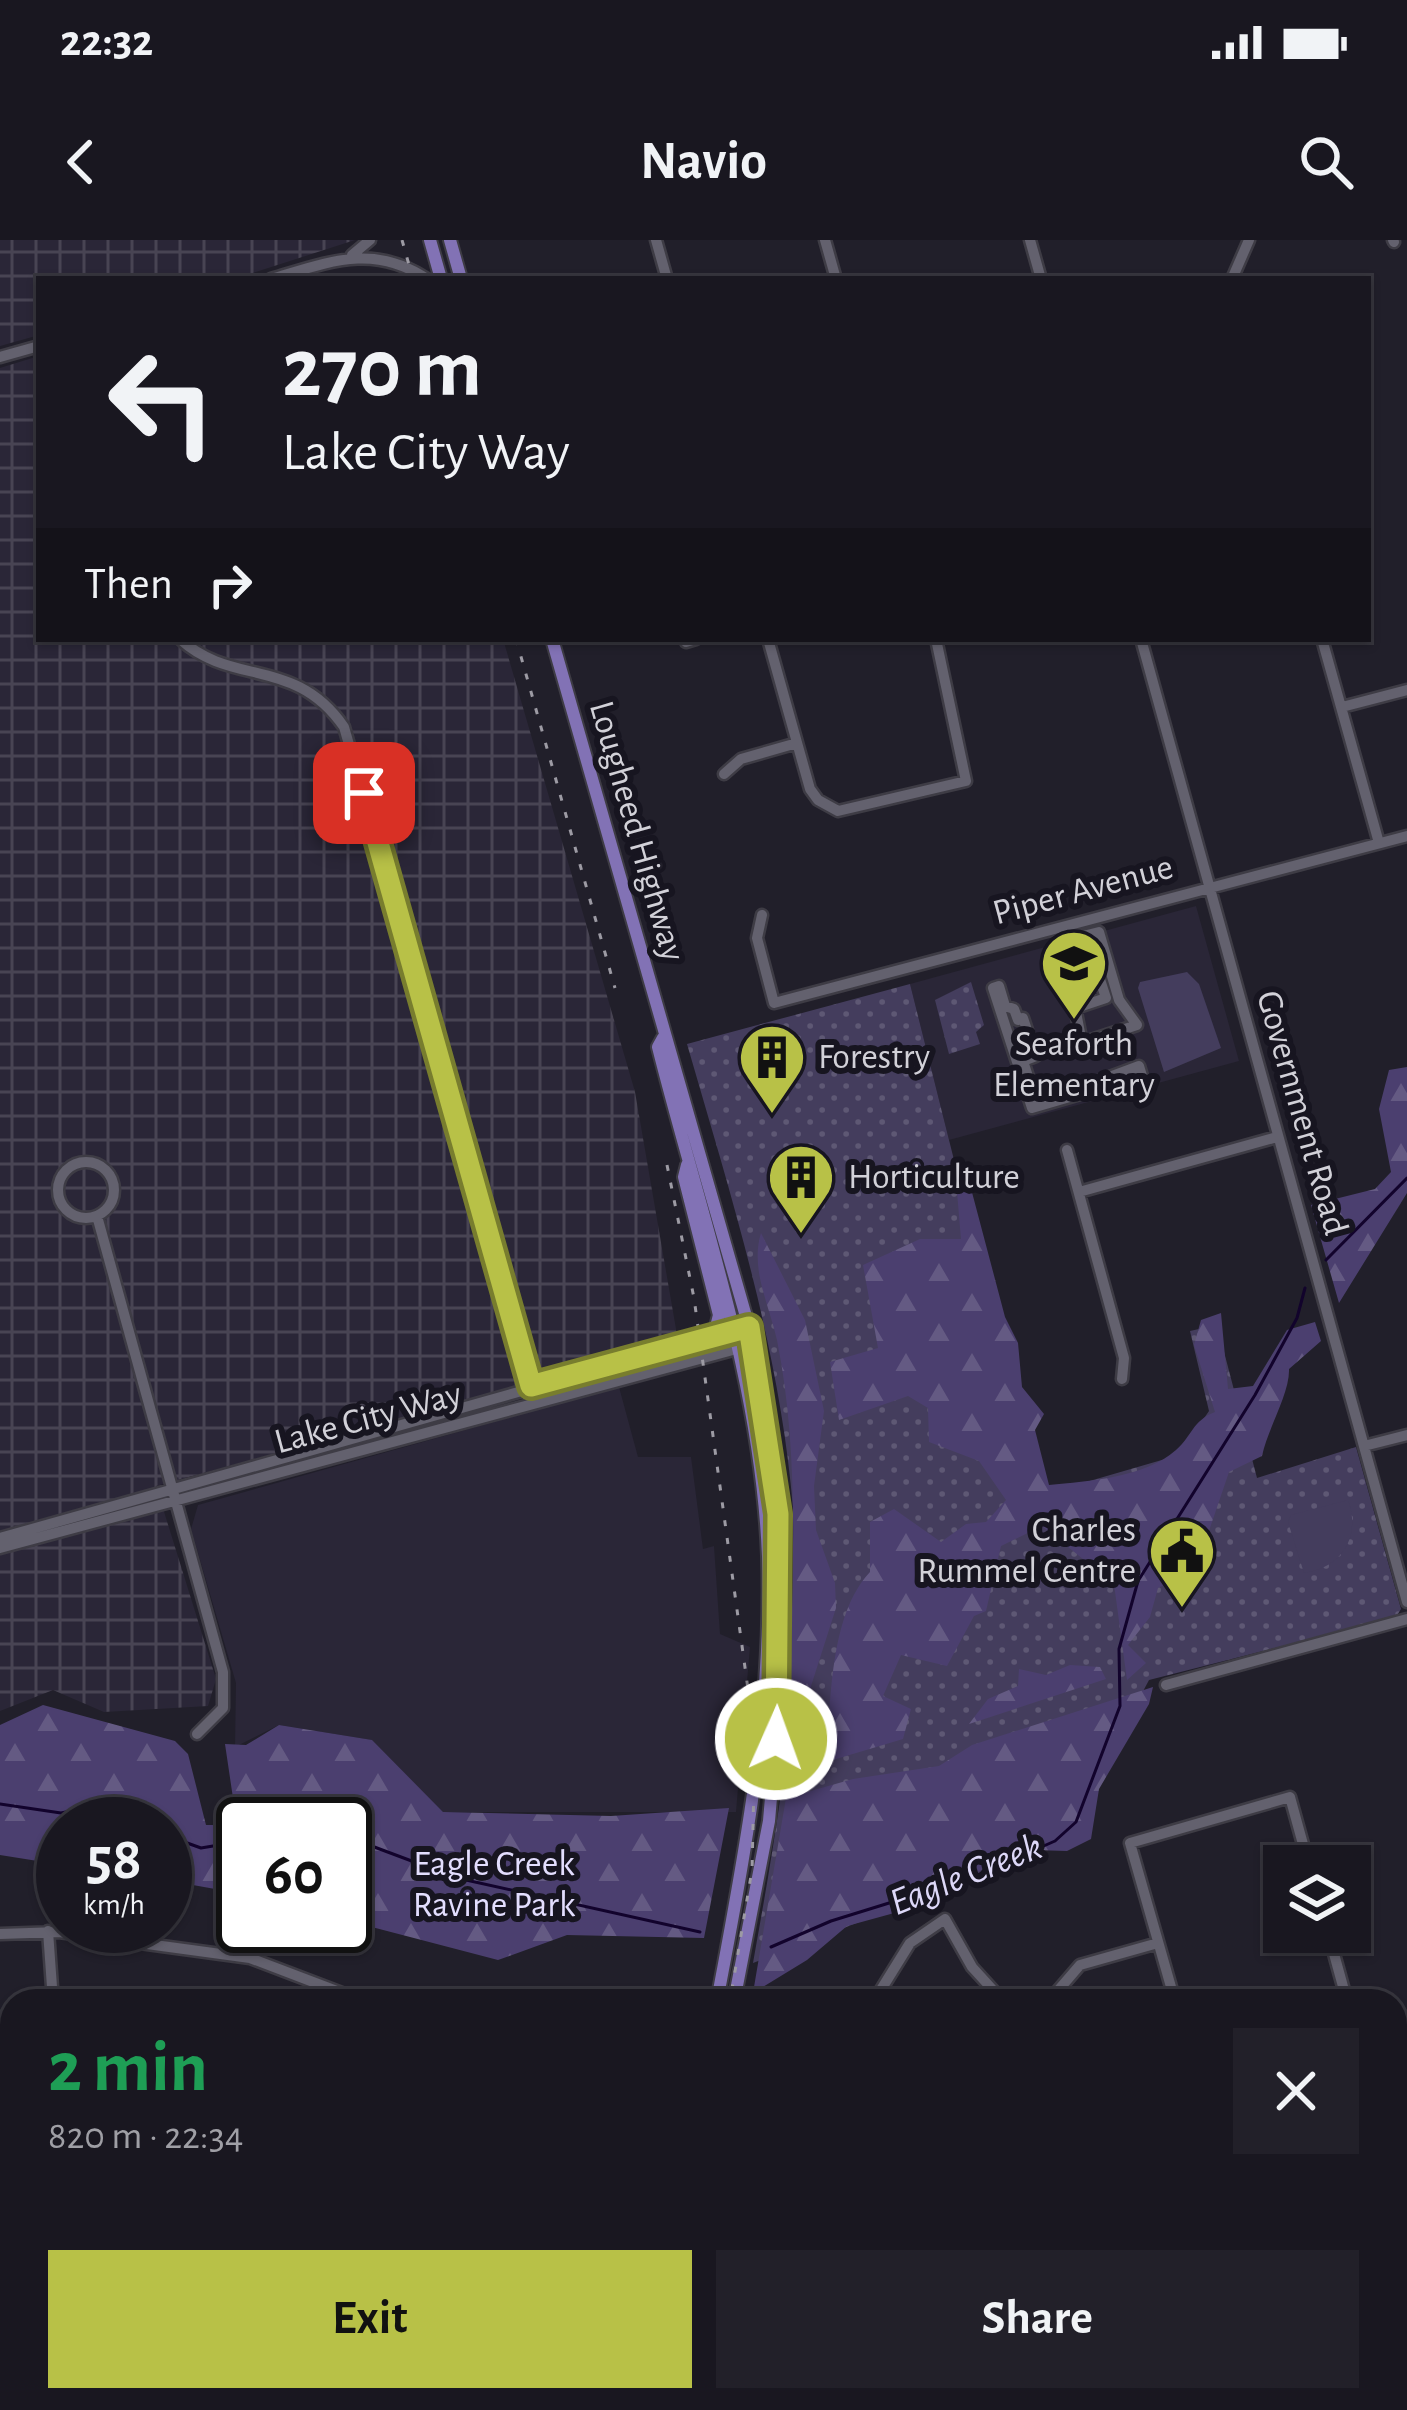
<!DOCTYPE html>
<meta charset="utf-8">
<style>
:root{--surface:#191720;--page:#222029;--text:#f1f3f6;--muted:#9f9fa5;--line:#37363e;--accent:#b8c147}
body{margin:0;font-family:"Alegreya Sans",sans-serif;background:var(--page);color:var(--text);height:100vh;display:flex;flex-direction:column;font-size:45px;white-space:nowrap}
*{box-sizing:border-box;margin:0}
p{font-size:39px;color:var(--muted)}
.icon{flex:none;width:66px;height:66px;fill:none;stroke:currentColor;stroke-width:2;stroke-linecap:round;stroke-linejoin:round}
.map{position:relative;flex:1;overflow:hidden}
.side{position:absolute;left:0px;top:1749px;width:1407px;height:423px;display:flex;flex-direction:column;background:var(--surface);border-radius:36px 36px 0 0;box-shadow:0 3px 9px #0004,0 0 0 3px var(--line)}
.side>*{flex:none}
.banner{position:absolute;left:36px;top:36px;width:1335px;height:366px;border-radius:0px;box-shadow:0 3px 9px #0004,0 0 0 3px var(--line);background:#191720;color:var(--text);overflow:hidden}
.controls{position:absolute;left:1263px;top:1605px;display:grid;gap:24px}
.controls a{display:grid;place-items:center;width:108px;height:108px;border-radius:0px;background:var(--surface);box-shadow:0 3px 9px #0004,0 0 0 3px var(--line);font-size:60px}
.speed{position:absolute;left:36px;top:1557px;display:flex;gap:24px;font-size:60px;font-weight:700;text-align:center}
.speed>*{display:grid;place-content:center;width:156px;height:156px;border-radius:50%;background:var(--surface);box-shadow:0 3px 9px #0004,0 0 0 3px var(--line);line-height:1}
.speed small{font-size:30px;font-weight:400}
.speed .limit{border:6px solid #111;border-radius:18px;background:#fff;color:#111}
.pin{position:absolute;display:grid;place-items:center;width:102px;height:102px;color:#fff;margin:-51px;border-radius:24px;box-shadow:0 6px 18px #0006}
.me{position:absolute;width:132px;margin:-66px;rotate:2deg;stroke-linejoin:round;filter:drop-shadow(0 0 9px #0008)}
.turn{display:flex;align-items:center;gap:42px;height:252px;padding:0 48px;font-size:54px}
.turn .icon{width:156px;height:156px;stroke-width:2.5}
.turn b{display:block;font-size:84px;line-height:102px}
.then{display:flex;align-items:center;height:114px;padding:0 48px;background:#0003;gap:24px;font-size:45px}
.round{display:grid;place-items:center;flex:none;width:126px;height:126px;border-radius:0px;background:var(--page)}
.summary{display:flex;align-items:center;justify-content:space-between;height:204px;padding:0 48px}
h1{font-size:72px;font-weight:700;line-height:90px;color:#1e9e55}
.cta{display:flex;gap:24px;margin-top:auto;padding:24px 48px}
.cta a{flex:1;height:138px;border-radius:0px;background:var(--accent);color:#111;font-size:48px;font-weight:700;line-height:138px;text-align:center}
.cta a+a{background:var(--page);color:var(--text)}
.status{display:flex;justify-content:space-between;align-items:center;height:84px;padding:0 60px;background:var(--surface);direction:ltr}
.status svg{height:33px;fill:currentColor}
header{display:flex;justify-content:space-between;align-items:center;height:156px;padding:0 48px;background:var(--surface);font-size:54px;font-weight:700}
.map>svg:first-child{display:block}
.built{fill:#2a2637}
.industrial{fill:url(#industrial-grid)}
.grass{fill:url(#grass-dots)}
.forest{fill:url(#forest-firs)}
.garden{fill:#443d5d}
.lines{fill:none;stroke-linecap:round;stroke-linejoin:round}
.stream{stroke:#12032c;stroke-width:3}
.minor-casing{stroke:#3e3c45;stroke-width:15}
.major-casing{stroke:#3e3c45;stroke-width:16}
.minor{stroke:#63616e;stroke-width:10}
.major{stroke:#8272b5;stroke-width:12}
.rail{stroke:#9d9ba4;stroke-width:3;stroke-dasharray:6 12;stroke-linecap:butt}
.route-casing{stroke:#787d2e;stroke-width:30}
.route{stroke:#b8c147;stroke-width:21}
.labels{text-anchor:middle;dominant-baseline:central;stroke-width:12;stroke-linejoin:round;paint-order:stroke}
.street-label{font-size:36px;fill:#d2d1d8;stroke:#171520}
.poi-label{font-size:36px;fill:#d2d1d8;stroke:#171520;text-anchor:start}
.park-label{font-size:36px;fill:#e3defe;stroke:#171520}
.water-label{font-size:39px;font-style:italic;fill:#ddd8f8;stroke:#171520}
</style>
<div class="status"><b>22:32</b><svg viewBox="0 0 49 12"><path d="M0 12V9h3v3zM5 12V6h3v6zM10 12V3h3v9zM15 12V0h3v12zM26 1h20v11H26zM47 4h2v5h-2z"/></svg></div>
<header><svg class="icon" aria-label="back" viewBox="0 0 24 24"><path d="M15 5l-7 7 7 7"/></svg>Navio<svg class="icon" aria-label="search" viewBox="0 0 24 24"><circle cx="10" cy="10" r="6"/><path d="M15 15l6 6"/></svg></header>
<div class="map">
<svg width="1407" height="2170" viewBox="0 0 1407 2170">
<defs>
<pattern id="industrial-grid" width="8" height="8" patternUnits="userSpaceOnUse" patternTransform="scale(3)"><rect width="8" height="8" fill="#2a2637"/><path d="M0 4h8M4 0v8" fill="none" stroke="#484453"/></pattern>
<pattern id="grass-dots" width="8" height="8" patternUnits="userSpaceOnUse" patternTransform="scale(3)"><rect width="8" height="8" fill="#443d5d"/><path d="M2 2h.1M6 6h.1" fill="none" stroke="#5e5874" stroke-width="1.8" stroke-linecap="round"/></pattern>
<pattern id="forest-firs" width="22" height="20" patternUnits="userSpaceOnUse" patternTransform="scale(3)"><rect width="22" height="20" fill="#4b3f6f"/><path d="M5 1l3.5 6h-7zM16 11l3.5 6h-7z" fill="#645a83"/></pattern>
</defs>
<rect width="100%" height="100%" fill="#211f2a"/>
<!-- built -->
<path class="built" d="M1196,666L1239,821L949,900L910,744Z
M619,1147L638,1217H691L703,1309L714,1306L720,1394L750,1407L736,1572H443L371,1500L279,1485L235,1507L236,1443L191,1289L198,1265Z"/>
<!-- industrial -->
<path class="industrial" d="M0,0H355L234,39H39V95L0,106Z
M39,116V399H503L635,852L677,1095L502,1151L156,1246L216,1439L208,1466L104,1472L53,1450L0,1471V128Z"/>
<!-- grass -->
<path class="grass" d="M971,742L984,785L976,792L980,804L949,814L935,760Z
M910,744L1038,1256L1179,1215L1209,1171L1190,1091L1217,1085L1257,1238L1356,1207L1401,1369L1396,1377L1149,1440L1072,1585L1030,1616L753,1723C780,1573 806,1420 793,1268C780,1109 731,956 687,804Z"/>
<!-- forest -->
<path class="forest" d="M1407,827V953L1339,1063L1311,965L1375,949L1391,932L1379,869L1389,830Z
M955,928L969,941L1005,1077L1018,1103L1022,1147L1044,1174L1035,1190L1049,1245C1089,1241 1144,1238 1176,1210C1193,1195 1192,1181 1215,1172L1194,1105L1201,1080L1221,1073L1228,1149L1253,1146L1287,1090L1315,1082L1321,1101L1289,1129C1290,1153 1268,1188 1262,1216L1229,1232L1196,1329L1158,1348L1150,1377L1128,1405L1146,1423L1127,1440L1114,1344L1042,1286L1001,1306L986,1371L974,1376L947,1426L901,1415L883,1456L911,1469L903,1499L826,1522C831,1464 829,1375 870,1332V1282L894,1269L941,1302L966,1284L986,1282L1006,1260L979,1221L929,1202L928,1168L908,1156L839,1180L830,1122L878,1108L863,1025L920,999H961Z
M761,993L805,1080L824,1171L814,1246L816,1290L835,1343L836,1368L811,1446L809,1525L791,1533C786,1388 806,1244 777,1100C769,1064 750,1029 761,993Z
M1070,1425L1100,1427L1106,1439L969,1484L988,1459L1018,1446L1019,1429L1046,1435Z
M1153,1447L1149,1464L1099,1549L1091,1599L1067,1611L1034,1610L953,1641L927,1664L847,1686L807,1720L753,1753L786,1558L853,1539L939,1526L972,1505Z
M43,1465L175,1501L188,1514L206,1585H237L225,1504L246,1505L279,1485L372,1500L443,1572L611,1576L729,1568L704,1698L567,1695L498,1720L345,1680V1584H243V1654L165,1640V1584H63V1625L0,1615V1485Z"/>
<!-- garden -->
<path class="garden" d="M1187,732L1199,744L1221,808L1164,832L1138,748L1140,742Z
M1348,1260C1361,1296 1343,1327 1304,1333L1288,1282L1291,1275Z"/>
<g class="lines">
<!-- stream -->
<path class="stream" d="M1326,1020L1407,938
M0,1564L61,1573L116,1562L137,1584
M165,1595L201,1608L243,1601
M345,1596L457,1638L700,1692
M771,1707L831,1681L973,1637L1055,1601L1076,1582L1120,1466L1119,1409L1138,1341L1255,1155L1297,1078L1305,1048"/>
<defs>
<path id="minor" d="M656,0L667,39
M825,0L836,39
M1030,0L1041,39
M1393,0L1394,2
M352,15L370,0
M271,39C329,22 373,3 427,39
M1232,39L1249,0
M0,117L39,106
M180,399C232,447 295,416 344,487L537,1162
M768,399L810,549L818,560L838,571L966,541L936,399
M1141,399L1407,1362
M1322,399L1379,603
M686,402L696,399
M1342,467L1407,450
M724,534L741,519L797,503
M762,675L757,698L774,763L1407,596
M1099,692L1119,760L1137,785L1082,803L1074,762L1079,767L1106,758L1094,721L1084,725L1081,715L1066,720L1064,713L1086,708L1083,696Z
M999,746L1005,766L1014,769L1018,780L1023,778L1030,799L1024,801L1027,812L1034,809L1036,816L1023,821L1037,864L1139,826L1142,836L1032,868L993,748Z
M1067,910L1124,1118L1122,1139
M58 950a28 28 0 1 1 56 0a28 28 0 1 1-56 0Z
M1079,952L1277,897
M97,976L223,1432V1468L197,1494
M1364,1206L1407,1195
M0,1298L742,1089
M0,1308L744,1107
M1166,1445L1407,1379
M48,1691L53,1761
M1328,1692L1347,1761
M0,1694L59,1692L250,1718L363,1761
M874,1761L910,1703L945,1679L972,1727L1003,1761
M1049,1761L1080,1725L1158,1703
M1175,1761L1130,1603L1290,1557L1309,1626
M1395,1935L1407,1979
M1395,2011L1407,2008
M1395,2157L1407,2153
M800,2160L803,2170
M938,2160L941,2170
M276,2170L289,2160
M477,2170L479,2160
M827,2170L864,2160
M1348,2170L1383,2160"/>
<path id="major" d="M430,0L441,39
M450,0L461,39
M552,399L749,1087L772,1212L781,1361L776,1499L769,1581L734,1761
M663,798L658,807C700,974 761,1141 768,1316C773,1467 745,1614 717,1761
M687,925L684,937L719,1075L714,1095
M637,2170L639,2160
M657,2170L659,2160"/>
</defs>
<!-- minor casing -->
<use href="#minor" class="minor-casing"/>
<!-- major casing -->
<use href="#major" class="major-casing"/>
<!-- minor -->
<use href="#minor" class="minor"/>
<!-- major -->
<use href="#major" class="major"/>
<!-- rail -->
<path class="rail" d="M402,0L413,39
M516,399L615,748
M667,925L694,1058L755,1500L752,1630L730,1761
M646,2170L648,2160"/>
</g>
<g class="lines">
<defs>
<path id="route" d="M364,553L531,1146L749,1087L778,1274L776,1499"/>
</defs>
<!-- route casing -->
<use href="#route" class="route-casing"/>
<!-- route -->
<use href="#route" class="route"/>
</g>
<!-- icons -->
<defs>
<symbol id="school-pin" viewBox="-11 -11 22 30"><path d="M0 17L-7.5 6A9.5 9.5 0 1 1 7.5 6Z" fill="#b8c147" stroke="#171520"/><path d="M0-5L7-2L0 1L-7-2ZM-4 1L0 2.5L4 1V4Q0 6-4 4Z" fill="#111"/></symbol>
<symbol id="building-pin" viewBox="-11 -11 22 30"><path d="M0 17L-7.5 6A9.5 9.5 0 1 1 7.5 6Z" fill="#b8c147" stroke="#171520"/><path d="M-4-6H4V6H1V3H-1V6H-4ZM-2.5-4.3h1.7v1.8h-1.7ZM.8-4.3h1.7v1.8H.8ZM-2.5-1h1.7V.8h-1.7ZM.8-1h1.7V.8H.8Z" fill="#111"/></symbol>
<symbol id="civic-pin" viewBox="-11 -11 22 30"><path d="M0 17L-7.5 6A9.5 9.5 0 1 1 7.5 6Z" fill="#b8c147" stroke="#171520"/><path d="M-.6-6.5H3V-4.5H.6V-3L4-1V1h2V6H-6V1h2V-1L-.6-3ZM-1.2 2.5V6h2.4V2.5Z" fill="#111"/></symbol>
</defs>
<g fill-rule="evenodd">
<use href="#school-pin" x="1036" y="685" width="76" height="104"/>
<use href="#building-pin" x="734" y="779" width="76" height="104"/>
<use href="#building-pin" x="763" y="899" width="76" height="104"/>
<use href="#civic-pin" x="1144" y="1273" width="76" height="104"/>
</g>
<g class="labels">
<!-- street labels -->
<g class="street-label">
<text transform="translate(637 591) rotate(74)">Lougheed Highway</text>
<text transform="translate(1083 650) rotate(-15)">Piper Avenue</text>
<text transform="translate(1302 873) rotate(74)">Government Road</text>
<text transform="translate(368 1178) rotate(-15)">Lake City Way</text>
</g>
<!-- poi labels -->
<g class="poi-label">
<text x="1074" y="804" text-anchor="middle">Seaforth<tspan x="1074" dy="41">Elementary</tspan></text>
<text x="818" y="817">Forestry</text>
<text x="848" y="937">Horticulture</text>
<text x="1136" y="1290" text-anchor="end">Charles<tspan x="1136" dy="41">Rummel Centre</tspan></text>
</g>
<!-- park labels -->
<g class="park-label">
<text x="494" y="1624">Eagle Creek<tspan x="494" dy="41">Ravine Park</tspan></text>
</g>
<!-- water labels -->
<g class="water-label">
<text transform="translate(966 1635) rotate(-22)">Eagle Creek</text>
</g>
</g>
</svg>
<div class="controls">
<a><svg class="icon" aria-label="layers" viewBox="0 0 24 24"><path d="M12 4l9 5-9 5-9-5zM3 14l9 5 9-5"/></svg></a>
</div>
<div class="speed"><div>58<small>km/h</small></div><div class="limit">60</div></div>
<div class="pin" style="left:364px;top:553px;background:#d93025"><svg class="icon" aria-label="arrive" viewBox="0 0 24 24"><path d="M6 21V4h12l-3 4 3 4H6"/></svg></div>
<svg class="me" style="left:776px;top:1499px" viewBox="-20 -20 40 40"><circle r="17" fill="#b8c147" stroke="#fff" stroke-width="3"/><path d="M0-11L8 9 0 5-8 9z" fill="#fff"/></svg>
<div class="banner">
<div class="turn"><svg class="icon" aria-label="left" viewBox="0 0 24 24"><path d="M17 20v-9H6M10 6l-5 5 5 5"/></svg><div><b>270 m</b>Lake City Way</div></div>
<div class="then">Then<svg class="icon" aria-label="right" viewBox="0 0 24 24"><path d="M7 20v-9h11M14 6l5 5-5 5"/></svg></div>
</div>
<section class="side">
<div class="summary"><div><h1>2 min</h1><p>820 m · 22:34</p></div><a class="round"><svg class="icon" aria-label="close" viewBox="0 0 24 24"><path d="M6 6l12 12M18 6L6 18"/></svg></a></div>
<div class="cta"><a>Exit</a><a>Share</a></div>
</section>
</div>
